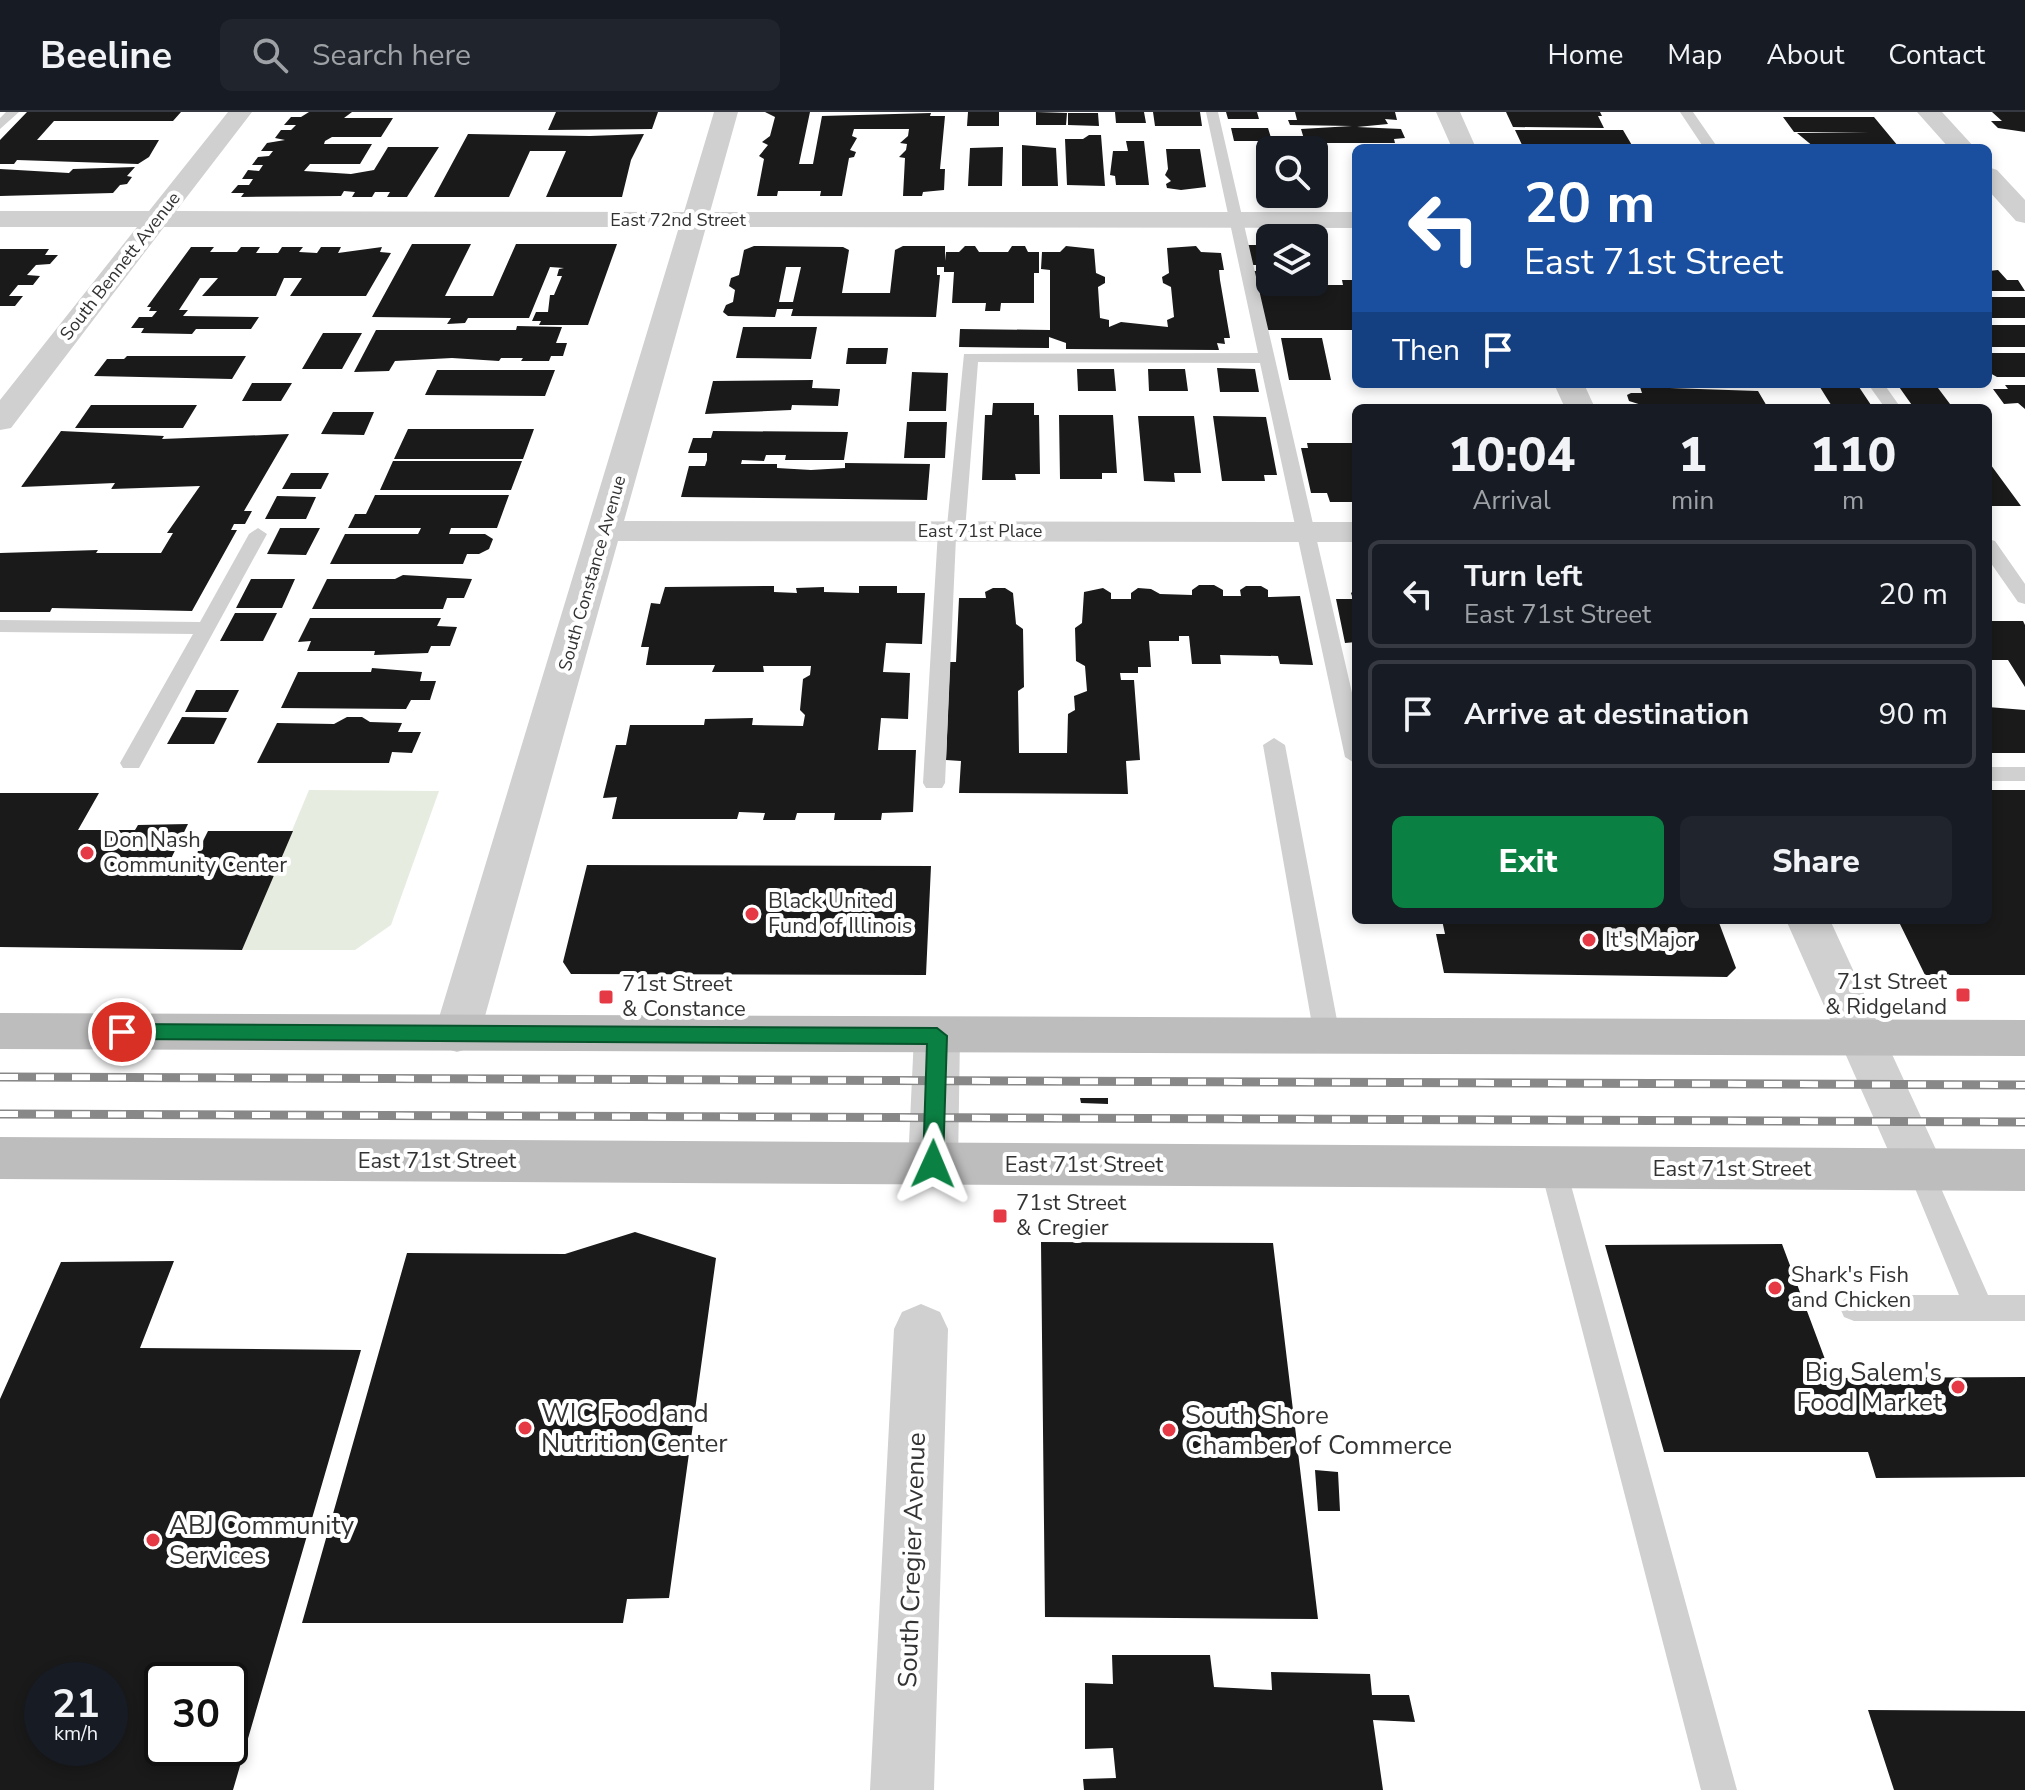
<!DOCTYPE html>
<style>
:root{--surface:#171b24;--page:#20242c;--text:#f1f3f6;--muted:#9ea1a6;--line:#363941;--accent:#0b8043}
body{margin:0;font-family:"Nunito Sans",sans-serif;background:var(--page);color:var(--text);height:100vh;display:flex;flex-direction:column;font-size:30px;white-space:nowrap}
*{box-sizing:border-box;margin:0}
p{font-size:26px;color:var(--muted)}
.icon{flex:none;width:44px;height:44px;fill:none;stroke:currentColor;stroke-width:2;stroke-linecap:round;stroke-linejoin:round}
.map{position:relative;flex:1;overflow:hidden}
.sheet{position:absolute;left:1352px;top:292px;width:640px;height:520px;display:flex;flex-direction:column;background:var(--surface);border-radius:12px;box-shadow:0 4px 12px #0003}
.sheet>*{flex:none}
.banner{position:absolute;left:1352px;top:32px;width:640px;height:244px;border-radius:12px;box-shadow:0 4px 12px #0003;background:#1a4fa0;color:#fff;overflow:hidden}
.fabs{position:absolute;left:1256px;top:24px;display:grid;gap:16px}
.fabs a{display:grid;place-items:center;width:72px;height:72px;border-radius:12px;background:var(--surface);box-shadow:0 4px 12px #0003;font-size:40px}
.speed{position:absolute;left:24px;top:1550px;display:flex;gap:16px;font-size:40px;font-weight:700;text-align:center}
.speed>*{display:grid;place-content:center;width:104px;height:104px;border-radius:50%;background:var(--surface);box-shadow:0 4px 12px #0003;line-height:1}
.speed small{font-size:20px;font-weight:400}
.speed .limit{border:4px solid #111;border-radius:12px;background:#fff;color:#111}
.pin{position:absolute;display:grid;place-items:center;width:68px;height:68px;color:#fff;margin:-34px;border:4px solid #fff;border-radius:50%;box-shadow:0 2px 8px #0007}
.me{position:absolute;width:88px;margin:-44px;rotate:1deg;stroke-linejoin:round;filter:drop-shadow(0 0 6px #0008)}
.turn{display:flex;align-items:center;gap:28px;height:168px;padding:0 40px;font-size:36px}
.turn .icon{width:104px;height:104px;stroke-width:2.5}
.turn b{display:block;font-size:56px;line-height:68px}
.then{display:flex;align-items:center;height:76px;padding:0 40px;background:#0003;gap:16px;font-size:30px}
.eta{display:flex;justify-content:space-evenly;align-items:center;height:136px;text-align:center}
.eta b{font-size:48px;font-weight:800;line-height:56px}
.button{display:flex;gap:16px;margin-top:auto;padding:16px 40px}
.button a{flex:1;height:92px;border-radius:12px;background:var(--accent);color:#fff;font-size:32px;font-weight:800;line-height:92px;text-align:center}
.button a+a{background:var(--page);color:var(--text)}
ul{padding:0;list-style:none}
li{display:flex;align-items:center;gap:24px;height:108px;margin:0 16px 12px;padding:0 24px;border:4px solid var(--line);border-radius:12px}
li div{flex:1}
li b{display:block;font-size:30px}
li em{font-style:normal}
header{display:flex;align-items:center;gap:48px;box-sizing:border-box;height:112px;padding:0 40px;background:var(--surface);border-bottom:2px solid var(--line)}
header strong{font-size:38px}
nav{display:flex;gap:44px;margin-inline-start:auto;font-size:28px}
.search{width:560px;height:72px;background:var(--page);display:flex;align-items:center;gap:20px;box-sizing:border-box;padding:0 28px;border-radius:12px;color:var(--muted);font-size:30px}
.map>svg:first-child{display:block}
.green{fill:#e6ecdf}
.building{fill:#1a1a1a;fill-rule:evenodd}
.lines{fill:none;stroke-linecap:round;stroke-linejoin:round}
.lane{fill:#d0d0d0;fill-rule:evenodd}
.street{fill:#d0d0d0;fill-rule:evenodd}
.secondary{fill:#bdbdbd;fill-rule:evenodd}
.rail-casing{stroke:#888;stroke-width:9}
.rail{stroke:#fff;stroke-width:6;stroke-dasharray:18;stroke-linecap:butt}
.route{fill:#0b8043;stroke:#07532c;stroke-width:2}
.poi-dot{fill:#e63946;stroke:#fff;stroke-width:3}
.labels{text-anchor:middle;dominant-baseline:central;stroke-width:8;stroke-linejoin:round;paint-order:stroke}
.far-street-label{font-size:18px;fill:#333;stroke:#fff}
.poi-label{font-size:22px;fill:#333;stroke:#fff;text-anchor:start}
.street-label{font-size:22px;fill:#333;stroke:#fff}
.near-poi-label{font-size:26px;fill:#333;stroke:#fff;text-anchor:start}
.near-street-label{font-size:26px;fill:#333;stroke:#fff}
</style>
<header>
<strong>Beeline</strong>
<div class="search"><svg class="icon" aria-label="search" viewBox="0 0 24 24"><circle cx="10" cy="10" r="6"/><path d="M15 15l6 6"/></svg>Search here</div>
<nav><a>Home</a><a>Map</a><a>About</a><a>Contact</a></nav>
</header>
<div class="map">
<svg width="2025" height="1678" viewBox="0 0 2025 1678">
<rect width="100%" height="100%" fill="#fff"/>
<!-- green -->
<path class="green" d="M309,678L439,679L391,813L355,838H242Z"/>
<!-- building -->
<path class="building" d="M27,0H181L173,9H54L37,28H159L149,45L138,52L17,48L14,52H0V28Z
M309,0H352L344,6H393L381,25H332L325,29L324,32H372L360,52H310L304,59L351,62L374,58L388,35H439L407,85H387L390,80H375L372,85H352L355,80L344,79L341,84L241,85L244,81H231L238,73H249L253,67H242L248,58L259,59L263,53H252L258,45L269,44L273,39H261L267,31L285,28L275,26L281,18H291L296,13H284L291,5H301Z
M556,0H658L652,17L548,18Z
M765,0H810L799,52H813L822,4L931,1L930,4H945L940,57H945L944,78L923,80L922,84H903L905,46L899,45L906,38L907,32L900,31L908,24L909,17H854L852,24L857,26L850,38L856,40L854,45L849,46L842,84H820L821,79H778L777,84H757L764,47L759,44L768,33L762,30L770,24L775,5Z
M968,0H999V14H967Z
M1036,0L1067,1L1066,13H1036Z
M1115,0H1144L1146,11H1116Z
M1153,0H1200L1202,14H1155Z
M1226,0H1257L1259,7H1228Z
M1295,0H1395L1397,8L1385,7L1388,12L1357,15L1401,17L1405,26L1394,27L1395,31H1295L1294,27H1304L1301,17L1352,14L1290,13L1288,8H1297Z
M1506,0H1600L1602,4H1598L1604,16L1513,15Z
M1992,0H2025V20L1998,16L1991,9H2002Z
M1068,1H1098L1099,14L1068,13Z
M1783,5H1874L1898,34L1814,35L1797,21L1869,20H1794Z
M1231,16H1268L1272,29H1234Z
M1515,18H1623L1633,35H1523Z
M468,22L590,24L644,22L631,48L622,85H546L566,39H530L509,85H434Z
M1089,23H1101L1105,74L1067,73L1065,27H1083Z
M1126,29H1144L1149,73H1116L1115,64L1110,63L1113,39H1128Z
M1022,33L1056,36L1058,74H1022Z
M1003,35L1002,74H968L970,36Z
M1166,37H1200L1206,75L1181,78L1167,76L1166,72L1171,69L1165,63L1168,57Z
M135,55L127,64L132,65L127,72L120,73L113,81L0,84V57L69,61L73,57Z
M412,132H471L445,184H493L516,132H617L588,213H539L541,209H532L536,200H548L550,183H554L562,164H557L559,157L564,156L550,155L529,206H468L465,211L447,212L451,206L372,205Z
M1247,133H1270V153H1250Z
M754,134L843,135L849,138L842,181H890L895,138L903,134H945V149L946,140H959L965,134H975L979,140H1008L1012,134H1025L1028,140H1039V161H1034V191H1001L1000,199H985L986,191H952L954,160H944V155H937V163H940L936,205L791,204L793,197H777L775,205L728,204L723,200L726,193L733,190L735,178L729,174L731,166L739,163L744,138ZM786,155H801L793,190H779Z
M1066,134L1094,137L1096,161L1105,165V171L1098,175L1100,206L1109,208V215L1121,210L1168,215L1167,208L1174,205L1171,175L1163,171L1162,165L1169,161L1167,136L1196,134L1201,140L1221,141L1224,158H1219L1220,168L1230,226H1224L1225,232L1217,231L1219,238L1066,237V231L1049,225V236L959,235L960,217L1050,218V158L1041,157L1042,140H1060Z
M191,135H214L210,140H237L241,135H260L256,141H278L282,135H303L299,140L317,141L321,135H341L338,141L382,135L380,140L391,141L366,184H290L302,166H284L276,184H202L218,166H200L179,198H188L183,204L259,205L251,217H196L192,222L141,221L144,216H131L139,205H152L157,199H149L151,195H147Z
M0,137H49L45,143H58L50,152L36,153L27,163L40,164L33,173H18L9,184H23L15,194H0Z
M1315,146L1322,173H1343L1342,168H1356V218H1266L1254,159H1270V170H1314Z
M1998,158L2007,168H2018L2025,179H1988V159Z
M1988,185H2025V206H1988Z
M1988,213H2025V235H1988Z
M517,214L562,215L556,231H567L563,244H551L549,249H521L523,246H501L499,249L452,246L395,249L389,259L354,260L376,218H516Z
M743,215H817L811,247L736,246Z
M323,221H362L342,257H302Z
M1281,226H1322L1331,268H1289Z
M848,236H888L886,252H846Z
M1988,241H2025V265H1997L1988,260Z
M127,244H246L232,267L94,264L107,247H124Z
M1217,256L1255,257L1259,280H1220Z
M1077,257H1114L1116,279H1078Z
M1148,257H1185L1188,279H1149Z
M437,258H555L545,284L425,283Z
M912,260L948,261L946,299H909Z
M813,268L812,276L840,277L838,294L792,293L791,298L705,302L713,269Z
M252,271H292L281,289H242Z
M1818,272H1857L1873,296H1833Z
M1897,272H1935L1953,296H1914Z
M2005,273H2025V297L2018,291L2004,292L1993,277H2008Z
M1640,275L1758,279L1768,296H1651L1629,289L1627,283L1631,281H1642Z
M993,291H1034V303H1039L1040,362H1015L1016,368H982L985,303H992Z
M91,293H197L183,316H75Z
M333,300H374L364,323L321,322Z
M1059,303H1113L1117,361H1102V367H1060Z
M1138,304H1194L1201,361H1174L1175,370L1144,369Z
M1213,304L1266,305L1277,363H1264L1265,369H1222Z
M907,310H947L945,346H904Z
M408,317H534L523,347H394Z
M61,319L164,324L162,327L289,322L244,399H252L245,412H234L231,418H237L192,499L52,496L50,500H0V441L98,438L96,441H161L173,421H167L200,374L111,377L115,371L21,375Z
M713,319L848,320L844,348H785L786,343H766L764,349L742,348L741,352H777V356L811,358L845,356V351L930,352L927,388L681,385L689,354H705L707,348V341H688L693,326H711Z
M1307,331H1356L1355,390H1330L1327,381H1311L1301,336H1308Z
M393,349H522L511,378H380Z
M1988,349L2021,394H1988Z
M291,361H329L321,377H282Z
M375,383H509L497,416H451L449,422H485L493,427L489,437L479,442H467L463,452H330L345,422H418L421,416H348L355,402H366Z
M277,384L316,385L306,407H265Z
M280,416H320L306,443L267,442Z
M403,463L472,467L464,486H447L443,497H312L327,467H395Z
M251,467H295L282,496H236Z
M1199,473H1214L1223,478V484H1241L1240,478L1246,474H1261L1268,478V485L1300,484L1313,553L1280,552L1278,544L1220,543L1221,552H1192L1189,524H1179V529H1149L1151,555H1138V561H1120L1121,568H1134L1140,648L1126,649L1128,682L959,681L961,649L946,648L950,550H956L959,486H986L985,480L993,476H1005L1013,481L1016,512L1023,517L1024,575L1018,579L1019,641H1067L1068,602L1075,598L1074,584L1087,579L1085,554L1076,549L1075,516L1082,511L1084,480L1103,476L1111,481V487H1131V481L1138,476L1151,477L1160,482L1192,483V478Z
M774,474V480L797,481L796,476L824,475V480L859,481V474H897V481H925L922,532L886,531L883,560L910,561L908,607L881,606L878,638H916L913,700L882,701L881,708H834L835,701H797L795,708H763L765,701L739,700L737,707H612L617,685L603,686L616,633H626L630,613H704L705,607L753,606L752,613L803,614L805,603L800,598L803,567L810,563L811,554H763L764,560H712L715,553H646L649,535H641L651,491L660,492L665,475Z
M1356,477V530L1345,531L1336,487H1353L1351,481Z
M235,501H277L263,529H220Z
M310,506H441L437,514L457,515L450,534H431L428,541L374,543L375,539H307L311,529L298,530Z
M1988,509H2023L2025,513V575L2008,548H1988Z
M372,556L422,560L420,569H436L430,588H411L406,597L281,596L298,560H371Z
M196,578H239L228,600H185Z
M1988,595L2025,598V641H1988Z
M182,605L227,606L214,632H167Z
M347,605H362L370,610L402,611L398,620H421L412,641L392,640L389,651H257L277,611L334,612Z
M1988,678H2025V863H1925L1898,808H1988Z
M0,681H99L78,718H135L138,713L188,712L163,763H186L208,719H293L242,838L0,835Z
M587,753L931,754L926,863L571,862L563,850Z
M1442,808H1718L1736,856L1727,865L1444,861L1436,822H1445Z
M1080,986H1108V992L1081,991Z
M635,1120L716,1146L669,1486L627,1487L623,1511H302L407,1141L565,1142Z
M1041,1130L1273,1131L1318,1507L1045,1505Z
M1782,1132L1832,1266L2025,1265V1365L1876,1366L1868,1340H1664L1605,1133Z
M174,1149L140,1236L361,1238L233,1678H0V1287L61,1150ZM42,1568H110V1636H42ZM162,1568H230V1636H162Z
M1315,1358L1338,1360L1340,1399H1318Z
M1112,1543H1210L1214,1575L1272,1578L1271,1560L1370,1562L1372,1583H1409L1415,1610L1373,1608L1383,1678H1084L1083,1667L1116,1666L1113,1636L1085,1637V1571L1113,1572Z
M1868,1598L2025,1599V1678H1894Z"/>
<g class="lines">
<!-- lane -->
<path class="lane" d="M6,0H19L0,17V6Z
M1206,0H1218L1356,598V652L1345,645L1260,251L978,250L965,419L956,425L945,671L942,676H926L923,671L938,419L947,414L964,242L1258,241Z
M1680,0H1693L1718,36H1704Z
M1868,272H1884L1901,296H1885Z
M258,416L267,422L139,656H123L120,651L193,522L0,520V508L200,510L249,422Z
M1988,427L1995,429L2025,472V492L2018,490L1988,447Z
M1274,626L1285,633L1340,924L1336,931L1327,934L1318,931L1314,924L1263,633Z
M1988,655H2025V669H1988Z
M1553,1044L1562,1047L1566,1055L1737,1678H1701L1540,1055L1544,1047Z
M1920,1045L1929,1049L1988,1183H2025V1209H1854L1844,1205L1840,1196L1844,1187L1854,1183H1959L1907,1057L1911,1049Z"/>
<!-- street -->
<path class="street" d="M228,0H252L176,99L684,100L714,0H738L710,100H1356V116L706,115L624,409L1356,410V430L618,429L480,922L473,935L457,940L441,935L434,922L679,115H164L11,316L0,318V288L137,115H0V99H149Z
M1436,0H1460L1476,36H1452Z
M1917,0H1942L1975,36H1949Z
M1988,55L1997,58L2025,88V111L2016,109L1988,78Z
M1554,272H1584L1595,296H1565Z
M1786,808H1830L1945,1057L1937,1072L1920,1078L1903,1072Z
M937,906L953,911L960,924L958,1052L950,1067L933,1073L916,1067L908,1052L914,924L921,911Z
M921,1192L940,1200L948,1217L934,1678H870L894,1217L902,1200Z"/>
<!-- secondary -->
<path class="secondary" d="M0,901L2025,908V944L0,937Z
M0,1025L2025,1037V1079L0,1067Z"/>
<defs>
<path id="rail" d="M0,965L2025,973
M0,1002L2025,1010"/>
</defs>
<!-- rail casing -->
<use href="#rail" class="rail-casing"/>
<!-- rail -->
<use href="#rail" class="rail"/>
</g>
<!-- route -->
<path class="route" d="M122,912L937,916L947,924L943,1052L933,1060L923,1052L927,932L122,927L112,920Z"/>
<!-- markers -->
<g class="poi-dot">
<circle cx="87" cy="741" r="8"/>
<circle cx="752" cy="802" r="8"/>
<circle cx="1589" cy="828" r="8"/>
<rect x="1955" y="875" width="16" height="16" rx="4"/>
<rect x="598" y="877" width="16" height="16" rx="4"/>
<rect x="992" y="1096" width="16" height="16" rx="4"/>
<circle cx="1775" cy="1176" r="8"/>
<circle cx="1958" cy="1275" r="8"/>
<circle cx="525" cy="1316" r="8"/>
<circle cx="1169" cy="1318" r="8"/>
<circle cx="153" cy="1428" r="8"/>
</g>
<g class="labels">
<!-- far-street labels -->
<g class="far-street-label">
<text x="678" y="108">East 72nd Street</text>
<text transform="translate(120 154) rotate(-52)">South Bennett Avenue</text>
<text x="980" y="419">East 71st Place</text>
<text transform="translate(592 461) rotate(-74)">South Constance Avenue</text>
</g>
<!-- poi labels -->
<g class="poi-label">
<text x="103" y="728">Don Nash<tspan x="103" dy="25">Community Center</tspan></text>
<text x="768" y="789">Black United<tspan x="768" dy="25">Fund of Illinois</tspan></text>
<text x="1605" y="828">It's Major</text>
<text x="1947" y="870" text-anchor="end">71st Street<tspan x="1947" dy="25">&amp; Ridgeland</tspan></text>
<text x="622" y="872">71st Street<tspan x="622" dy="25">&amp; Constance</tspan></text>
<text x="1016" y="1091">71st Street<tspan x="1016" dy="25">&amp; Cregier</tspan></text>
<text x="1791" y="1163">Shark's Fish<tspan x="1791" dy="25">and Chicken</tspan></text>
</g>
<!-- street labels -->
<g class="street-label">
<text x="437" y="1049">East 71st Street</text>
<text x="1084" y="1053">East 71st Street</text>
<text x="1732" y="1057">East 71st Street</text>
</g>
<!-- near-poi labels -->
<g class="near-poi-label">
<text x="1942" y="1260" text-anchor="end">Big Salem's<tspan x="1942" dy="30">Food Market</tspan></text>
<text x="541" y="1301">WIC Food and<tspan x="541" dy="30">Nutrition Center</tspan></text>
<text x="1185" y="1303">South Shore<tspan x="1185" dy="30">Chamber of Commerce</tspan></text>
<text x="169" y="1413">ABJ Community<tspan x="169" dy="30">Services</tspan></text>
</g>
<!-- near-street labels -->
<g class="near-street-label">
<text transform="translate(912 1448) rotate(-88)">South Cregier Avenue</text>
</g>
</g>
</svg>
<div class="fabs">
<a><svg class="icon" aria-label="search" viewBox="0 0 24 24"><circle cx="10" cy="10" r="6"/><path d="M15 15l6 6"/></svg></a>
<a><svg class="icon" aria-label="layers" viewBox="0 0 24 24"><path d="M12 4l9 5-9 5-9-5zM3 14l9 5 9-5"/></svg></a>
</div>
<div class="speed"><div>21<small>km/h</small></div><div class="limit">30</div></div>
<div class="pin" style="left:122px;top:920px;background:#d93025"><svg class="icon" aria-label="arrive" viewBox="0 0 24 24"><path d="M6 21V4h12l-3 4 3 4H6"/></svg></div>
<svg class="me" style="left:933px;top:1052px" viewBox="-20 -20 40 40"><path d="M0-17L14 15 0 8-14 15z" fill="#0b8043" stroke="#fff" stroke-width="4"/></svg>
<div class="banner">
<div class="turn"><svg class="icon" aria-label="left" viewBox="0 0 24 24"><path d="M17 20v-9H6M10 6l-5 5 5 5"/></svg><div><b>20 m</b>East 71st Street</div></div>
<div class="then">Then<svg class="icon" aria-label="arrive" viewBox="0 0 24 24"><path d="M6 21V4h12l-3 4 3 4H6"/></svg></div>
</div>
<section class="sheet">
<div class="eta">
<div><b>10:04</b><p>Arrival</p></div>
<div><b>1</b><p>min</p></div>
<div><b>110</b><p>m</p></div>
</div>
<ul>
<li><svg class="icon" aria-label="left" viewBox="0 0 24 24"><path d="M17 20v-9H6M10 6l-5 5 5 5"/></svg><div><b>Turn left</b><p>East 71st Street</p></div><em>20 m</em></li>
<li><svg class="icon" aria-label="arrive" viewBox="0 0 24 24"><path d="M6 21V4h12l-3 4 3 4H6"/></svg><div><b>Arrive at destination</b></div><em>90 m</em></li>
</ul>
<div class="button"><a>Exit</a><a>Share</a></div>
</section>
</div>
